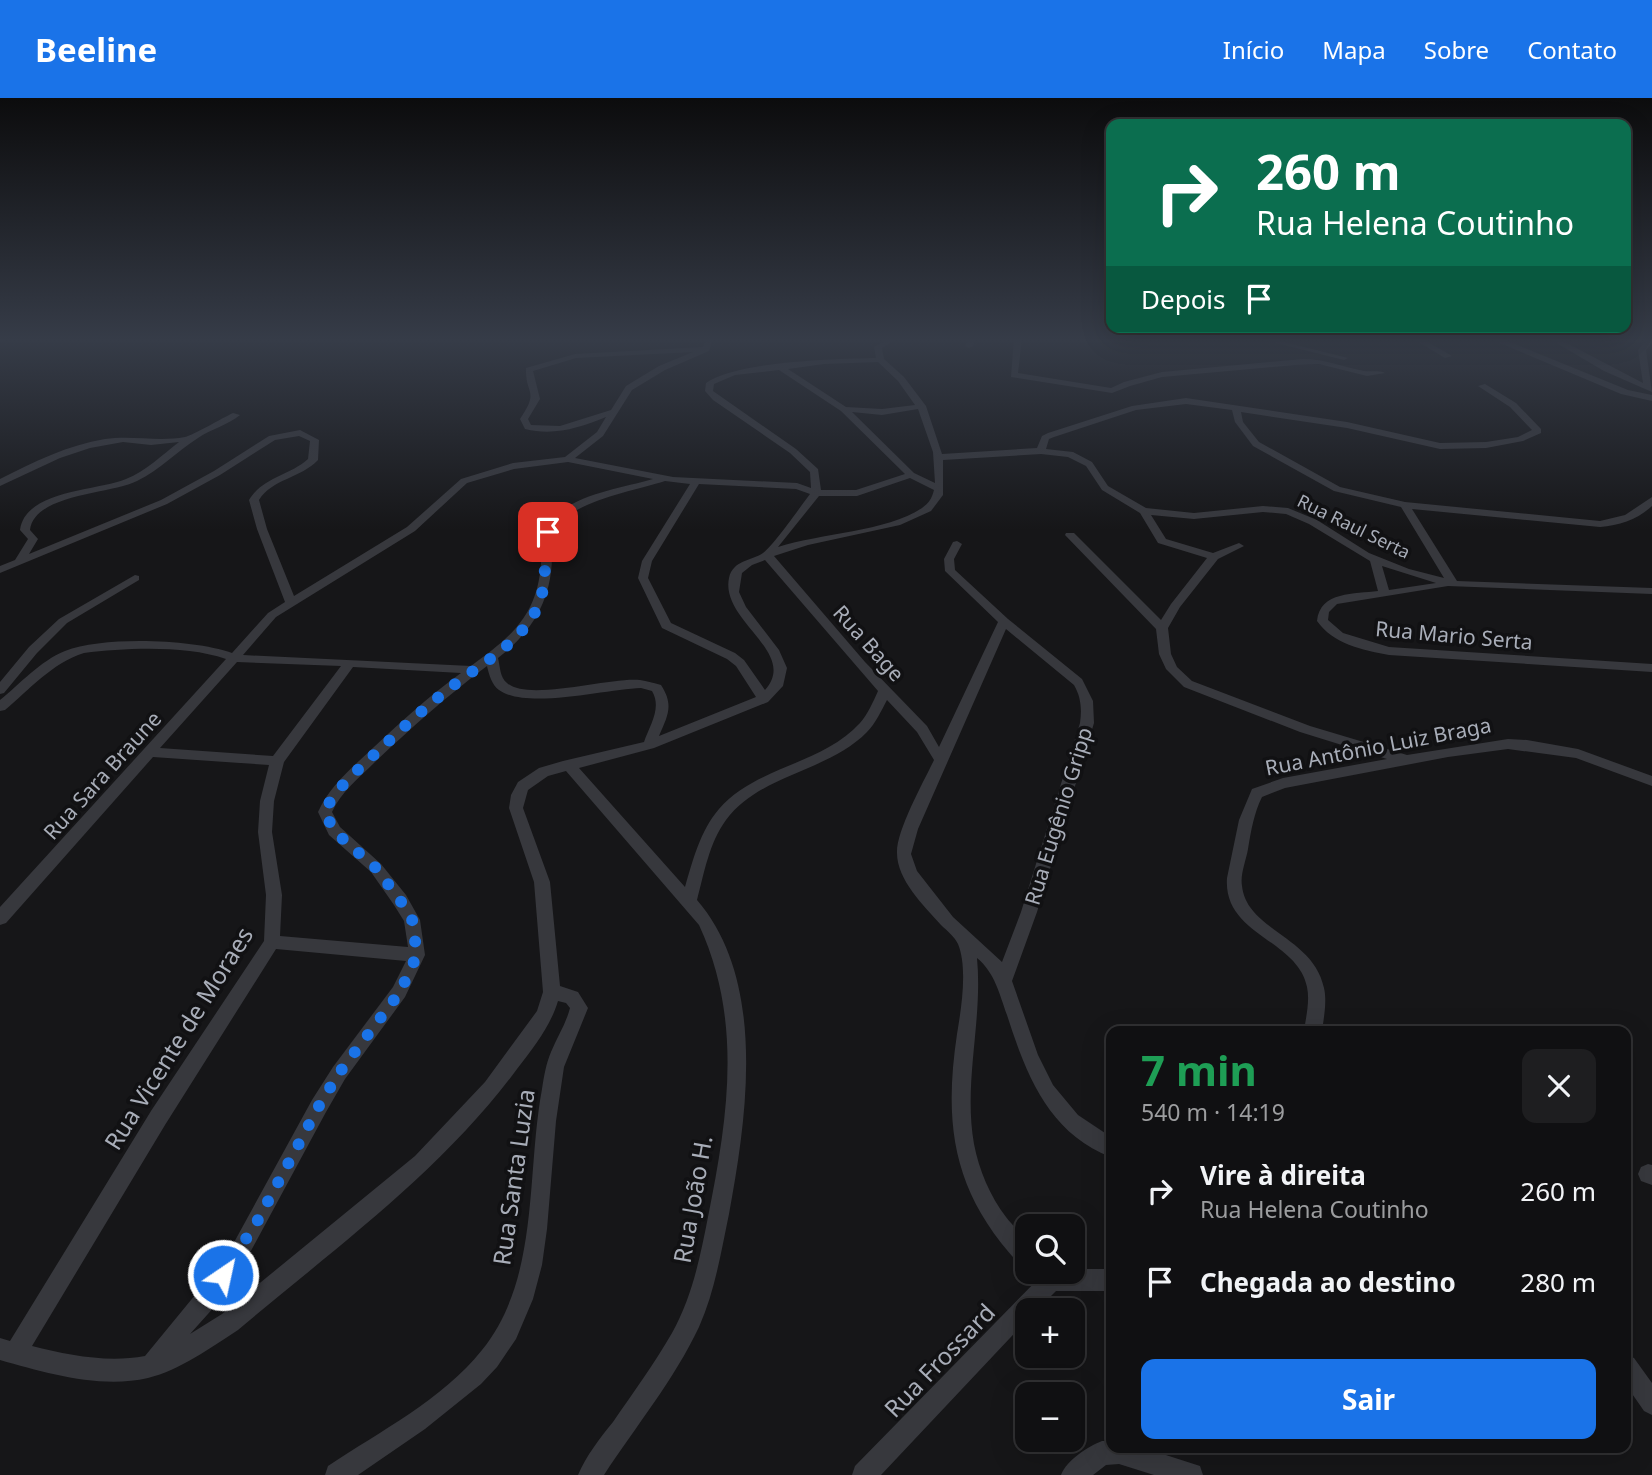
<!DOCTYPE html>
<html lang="pt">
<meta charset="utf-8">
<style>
:root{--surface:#101012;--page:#1e1e20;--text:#f1f3f6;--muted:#9c9d9f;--line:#303032;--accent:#1a73e8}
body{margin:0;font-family:"Noto Sans",sans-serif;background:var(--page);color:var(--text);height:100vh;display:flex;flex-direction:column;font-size:26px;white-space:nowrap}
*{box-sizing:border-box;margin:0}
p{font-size:23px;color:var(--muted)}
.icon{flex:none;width:38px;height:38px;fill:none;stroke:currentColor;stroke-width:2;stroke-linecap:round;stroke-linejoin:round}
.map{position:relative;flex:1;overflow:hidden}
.drawer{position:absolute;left:1106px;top:928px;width:525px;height:427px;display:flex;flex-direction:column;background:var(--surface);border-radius:14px;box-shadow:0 7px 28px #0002,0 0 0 2px var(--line)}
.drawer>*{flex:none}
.guide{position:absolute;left:1106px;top:21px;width:525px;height:214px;border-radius:14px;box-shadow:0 7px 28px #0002,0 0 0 2px var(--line);background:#0b6e4f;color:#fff;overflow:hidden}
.controls{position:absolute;left:1015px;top:1116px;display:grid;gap:14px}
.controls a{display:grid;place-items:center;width:70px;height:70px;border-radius:14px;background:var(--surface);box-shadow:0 7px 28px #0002,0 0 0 2px var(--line);font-size:35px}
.pin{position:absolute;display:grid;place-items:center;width:60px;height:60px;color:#fff;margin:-30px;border-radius:14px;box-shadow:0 4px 10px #0006}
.me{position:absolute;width:77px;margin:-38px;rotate:34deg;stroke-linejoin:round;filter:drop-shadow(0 0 5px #0008)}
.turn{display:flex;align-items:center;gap:24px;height:147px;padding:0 35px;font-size:32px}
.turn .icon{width:91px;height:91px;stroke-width:2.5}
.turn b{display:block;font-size:49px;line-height:60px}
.then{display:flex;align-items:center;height:66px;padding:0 35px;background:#0003;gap:14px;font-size:26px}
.round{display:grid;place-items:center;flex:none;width:74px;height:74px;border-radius:14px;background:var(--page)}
.head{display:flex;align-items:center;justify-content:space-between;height:119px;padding:0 35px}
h1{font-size:42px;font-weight:700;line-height:52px;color:#1e9e55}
.button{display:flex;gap:14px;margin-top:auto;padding:14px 35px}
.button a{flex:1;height:80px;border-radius:14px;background:var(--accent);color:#fff;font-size:28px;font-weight:700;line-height:80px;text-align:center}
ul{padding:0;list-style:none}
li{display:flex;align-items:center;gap:21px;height:91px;padding:0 35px}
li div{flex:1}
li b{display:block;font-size:26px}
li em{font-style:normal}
header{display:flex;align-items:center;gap:42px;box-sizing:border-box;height:98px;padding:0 35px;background:var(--accent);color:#fff}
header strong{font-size:33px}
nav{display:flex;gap:38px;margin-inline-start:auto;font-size:24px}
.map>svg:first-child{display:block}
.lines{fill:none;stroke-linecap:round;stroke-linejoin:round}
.minor{fill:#37383d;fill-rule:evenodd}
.tertiary{fill:#37383d;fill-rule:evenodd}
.route{stroke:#1a73e8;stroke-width:12;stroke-dasharray:0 21.6}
.labels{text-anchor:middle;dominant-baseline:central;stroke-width:7;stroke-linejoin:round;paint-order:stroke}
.far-street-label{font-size:18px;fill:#a8adb8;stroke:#111113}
.street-label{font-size:21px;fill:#a8adb8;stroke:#111113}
.near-street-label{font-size:24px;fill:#a8adb8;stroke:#111113}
</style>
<header>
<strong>Beeline</strong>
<nav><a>Início</a><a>Mapa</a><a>Sobre</a><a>Contato</a></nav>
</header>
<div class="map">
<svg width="1652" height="1377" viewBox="0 0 1652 1377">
<rect width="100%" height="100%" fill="#161618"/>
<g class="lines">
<!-- minor -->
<path class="minor" d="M0,240H9L0,244Z
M706,240H713L709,253L665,272L632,292L603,338L575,360L673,379L797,385L811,390L810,374L790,355L713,302L705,293L706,285C737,263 836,261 876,260L874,249L889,240H898L882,250L884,261L904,279L926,308L942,356L1037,350L1042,338L1048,335L1132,308L1186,300L1347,324L1440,345L1486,344L1518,339L1532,332L1510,309L1478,288L1485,286L1516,305L1541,331V335L1523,343L1486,350L1440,351L1347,330L1241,314L1243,324L1259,344L1340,389L1405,404L1600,423L1625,417L1652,399V408C1637,422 1620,427 1600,429L1412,411L1457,483L1652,490V496L1448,488L1337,506L1329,514L1328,522L1343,535L1389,549L1652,566V574L1389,557C1362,552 1333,546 1317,523C1320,493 1355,496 1378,493L1370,463L1309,426L1286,416L1263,414L1194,421L1151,417L1166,441L1213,455L1239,445L1244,448L1218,461L1180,509L1168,530L1171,556L1177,569L1192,583L1310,628L1407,657L1508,641L1527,642L1578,651L1652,678V688L1576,660L1508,651L1448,659L1285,690L1262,699C1254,715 1251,733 1248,751C1246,763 1240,776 1242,788C1247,833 1313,838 1324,890C1327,903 1324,919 1322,933H1304C1306,919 1310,903 1307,889C1297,841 1223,837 1227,780L1239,722L1252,691L1283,680L1387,661L1300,634L1184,589L1166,571L1159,556L1156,531L1065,437L1066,435H1074L1161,522L1171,506L1207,460L1158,445L1140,415L1102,392L1086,368L1068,359L1041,356L943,362V397L931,413L900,427L808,447L774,458L865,564L927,628L939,649L998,524L945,473L944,461L953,444L957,443L962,446L954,461L955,472L1008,521L1082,581L1093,603L1094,625L1037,814L1012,883L1038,957L1053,987L1078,1017L1111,1039V1059C1048,1035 1026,976 1007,917C999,895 995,875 977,860C983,923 963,984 974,1046C979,1072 990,1098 1006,1119C1012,1127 1022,1136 1026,1144C1030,1150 1027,1163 1027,1170L1020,1167C954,1096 943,1030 957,936C961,912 968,870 958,846C955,839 946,832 941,827C924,808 897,782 897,755C896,733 924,683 934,662L917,634L887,602C881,613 876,625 867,634C828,674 760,676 726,722C709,745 704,776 697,802C767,883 747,1019 729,1116C721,1154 715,1193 699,1229C674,1282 636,1328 604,1377H578C586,1358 600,1340 613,1324C633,1295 654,1266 672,1235C692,1199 700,1160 708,1119C728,1020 743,922 699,827L566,673L548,678L528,692L523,710L550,784L560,888L578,894L588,910L564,969L556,1023L547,1131L542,1167L533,1201L516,1241L497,1269L481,1286L425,1331L358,1377H325L328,1368C380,1333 442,1302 482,1252C540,1180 526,1077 542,991C544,978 546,966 551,954C557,939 566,926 570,910L566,905L558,903C550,929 534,949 517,971C441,1074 335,1150 238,1232C210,1250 180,1272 148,1280C100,1291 46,1275 0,1262V1240L10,1243L151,1013L264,843L266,797L258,734L260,703L269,667L153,659L6,825L0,827V809L226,561C185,547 126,550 84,555C52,565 29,592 5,612L0,613V602C20,586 40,563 65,553C103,538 193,541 232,555L268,515L285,504L257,431L249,402C263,379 289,378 308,361L310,343L299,338L275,342L220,377L167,406L0,475V468L15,462L28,441L20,432C25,392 97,393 126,381C146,373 162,357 179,344L151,347L123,344L90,350L60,360L0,388V381C33,364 68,347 105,341C132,337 158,344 185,339C194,337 222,320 233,315L240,317C228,327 211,331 198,340C177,353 160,372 137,383C111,396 34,396 30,432L38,441L29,456L161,402L214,373L269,338L300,332L319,342L318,362C301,380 272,381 259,402L267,431L294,498L407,429L461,381L513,365L565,359L597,334L606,319C579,330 554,338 525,331L520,321C540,292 525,297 526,270L575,256L703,249ZM693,254L659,268L626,288L611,312L560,328L531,327L528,321L540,301L533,273L576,260ZM878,264L898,283L915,307L882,311L846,309L788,271L824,266ZM779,272L841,313L905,376L856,392H821L818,371L796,351L713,293L714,286L735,277ZM1186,306L1232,312L1235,324L1253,348L1334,393L1401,409L1444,480L1409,471L1369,455L1317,422L1288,410L1263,408L1194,415L1146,410L1108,388L1092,364L1073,354L1046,351L1049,341L1054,339L1136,312ZM918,311L933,354L935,385L914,375L852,314L882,317ZM568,364L653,381C619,391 573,396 549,424C539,436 542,451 541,466C537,518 511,539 471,568L243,557L276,519L415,433L467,385L514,371ZM910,380L934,392C932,400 929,405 922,410C886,434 821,435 778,449L819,398H857ZM665,383L690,386L642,463L638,480L662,530L727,561L736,568L756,599L659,638C668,617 674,607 661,587C654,585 647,583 640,582C609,579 528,604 507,585C500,580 500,568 498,560C532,534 551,503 552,460C553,450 550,437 557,428C577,402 634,393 665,383ZM699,386L796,391L810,396C800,409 774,447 763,455C751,463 733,462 729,480C720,523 799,554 765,592L744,562L735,555L671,525L648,480L652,463ZM765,462L878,593C873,604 868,616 860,625C822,667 756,668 719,711C700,733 693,762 685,789L579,670L654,650L768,604L783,588L787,570L779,552L746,509L739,494L742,475L752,467ZM1382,468L1436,485L1389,492ZM1006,531L1074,587C1081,599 1082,611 1080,625L1021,814L1002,864L953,819L917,773L911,756L918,731ZM237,564L341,568L273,658L160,650ZM487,568C489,577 492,587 499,592C527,612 606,591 641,590L652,593C662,610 650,627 644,644L563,663L539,670L518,684L511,697L509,710L534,784L543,894L537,913L485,984L415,1058L222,1216L190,1236L216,1207L246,1162L326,1014L345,981L405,899L425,857L420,822L406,797L381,766L340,729L332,714C341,694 359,680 375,664C411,630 447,598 487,568ZM353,569L461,575C430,597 402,623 374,649C353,669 330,687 318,714L329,737L371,774L394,807L404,823L408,849L280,838L282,797L272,734L274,703L284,664ZM276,851L406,863L393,889L333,969L312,1002L232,1148L200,1191L145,1258C107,1265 68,1257 32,1248L165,1027Z
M969,240H976L973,248L969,250L965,248Z
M1014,240H1022L1018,275L1111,290L1124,284L1162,274L1303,261C1325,261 1343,269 1364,273C1371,274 1379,272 1385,275L1367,278L1319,266L1295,267L1162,279L1130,288L1112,295L1011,279Z
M1256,240H1268L1348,260L1344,262Z
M1412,240H1421L1452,258L1445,260Z
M1548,240H1557L1643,285L1638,252L1648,240H1652V245L1646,252L1652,294L1604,273Z
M135,477L139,478V482L67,525L37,555L4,595L0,596V584L29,549L59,521Z
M1648,1066L1652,1067V1087L1641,1083L1638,1076L1641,1069Z
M1073,1171H1111V1193H1056L1036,1213H1027V1222L881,1377H852L855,1368L1044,1175L1073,1174Z
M1626,1257L1634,1260L1652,1285V1317L1644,1313L1626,1287Z
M1102,1343H1111V1349H1141L1200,1368L1203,1377H1154L1119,1366L1106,1367L1093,1377H1061C1067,1362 1087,1349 1102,1343Z"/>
<!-- tertiary -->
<path class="tertiary" d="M1488,240H1500L1628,292L1652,297V303L1621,296Z"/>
</g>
<!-- sky -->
<linearGradient id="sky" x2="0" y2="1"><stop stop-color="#0c0c0d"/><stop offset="0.56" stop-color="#363c48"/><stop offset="1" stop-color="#363c48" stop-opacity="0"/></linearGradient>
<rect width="1652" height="432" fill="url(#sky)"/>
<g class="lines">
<!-- route -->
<path class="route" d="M223,1177L258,1122L319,1008L339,975L400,894L417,857L412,821L400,802L376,770L334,733L325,714C332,695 351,679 365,665C391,641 417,616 445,594C476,568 521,547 538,508C548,485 543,458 548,434"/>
</g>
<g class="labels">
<!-- far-street labels -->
<g class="far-street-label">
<text transform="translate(1354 428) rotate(26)">Rua Raul Serta</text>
</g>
<!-- street labels -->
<g class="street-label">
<text transform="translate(1454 537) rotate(5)">Rua Mario Serta</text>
<text transform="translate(869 545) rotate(48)">Rua Bage</text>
<text transform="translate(1378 648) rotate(-11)">Rua Antônio Luiz Braga</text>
<text transform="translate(102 677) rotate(-48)">Rua Sara Braune</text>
<text transform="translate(1058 718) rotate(-73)">Rua Eugênio Gripp</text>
</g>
<!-- near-street labels -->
<g class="near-street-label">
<text transform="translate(178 940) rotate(-58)">Rua Vicente de Moraes</text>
<text transform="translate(513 1079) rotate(-82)">Rua Santa Luzia</text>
<text transform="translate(692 1101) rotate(-80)">Rua João H.</text>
<text transform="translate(939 1262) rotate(-46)">Rua Frossard</text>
</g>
</g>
</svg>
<div class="controls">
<a><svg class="icon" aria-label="search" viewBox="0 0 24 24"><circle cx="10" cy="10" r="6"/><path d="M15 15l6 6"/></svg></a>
<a>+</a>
<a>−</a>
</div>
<div class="pin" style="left:548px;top:434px;background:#d93025"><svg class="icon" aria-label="arrive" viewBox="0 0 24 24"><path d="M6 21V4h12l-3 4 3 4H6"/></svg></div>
<svg class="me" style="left:223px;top:1177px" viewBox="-20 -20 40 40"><circle r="17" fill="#1a73e8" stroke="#fff" stroke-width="3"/><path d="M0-11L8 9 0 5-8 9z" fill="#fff"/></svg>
<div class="guide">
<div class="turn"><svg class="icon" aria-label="right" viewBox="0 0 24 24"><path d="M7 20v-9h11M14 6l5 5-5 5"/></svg><div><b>260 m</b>Rua Helena Coutinho</div></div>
<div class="then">Depois<svg class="icon" aria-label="arrive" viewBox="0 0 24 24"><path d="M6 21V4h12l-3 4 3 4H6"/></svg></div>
</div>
<section class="drawer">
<div class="head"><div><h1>7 min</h1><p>540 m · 14:19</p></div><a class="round"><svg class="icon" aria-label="close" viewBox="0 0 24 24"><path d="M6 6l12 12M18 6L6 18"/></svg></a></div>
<ul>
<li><svg class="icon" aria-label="right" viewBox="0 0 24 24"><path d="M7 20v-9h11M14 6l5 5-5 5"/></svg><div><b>Vire à direita</b><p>Rua Helena Coutinho</p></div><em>260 m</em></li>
<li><svg class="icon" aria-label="arrive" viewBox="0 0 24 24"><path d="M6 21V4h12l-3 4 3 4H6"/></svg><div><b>Chegada ao destino</b></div><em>280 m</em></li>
</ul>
<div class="button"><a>Sair</a></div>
</section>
</div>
